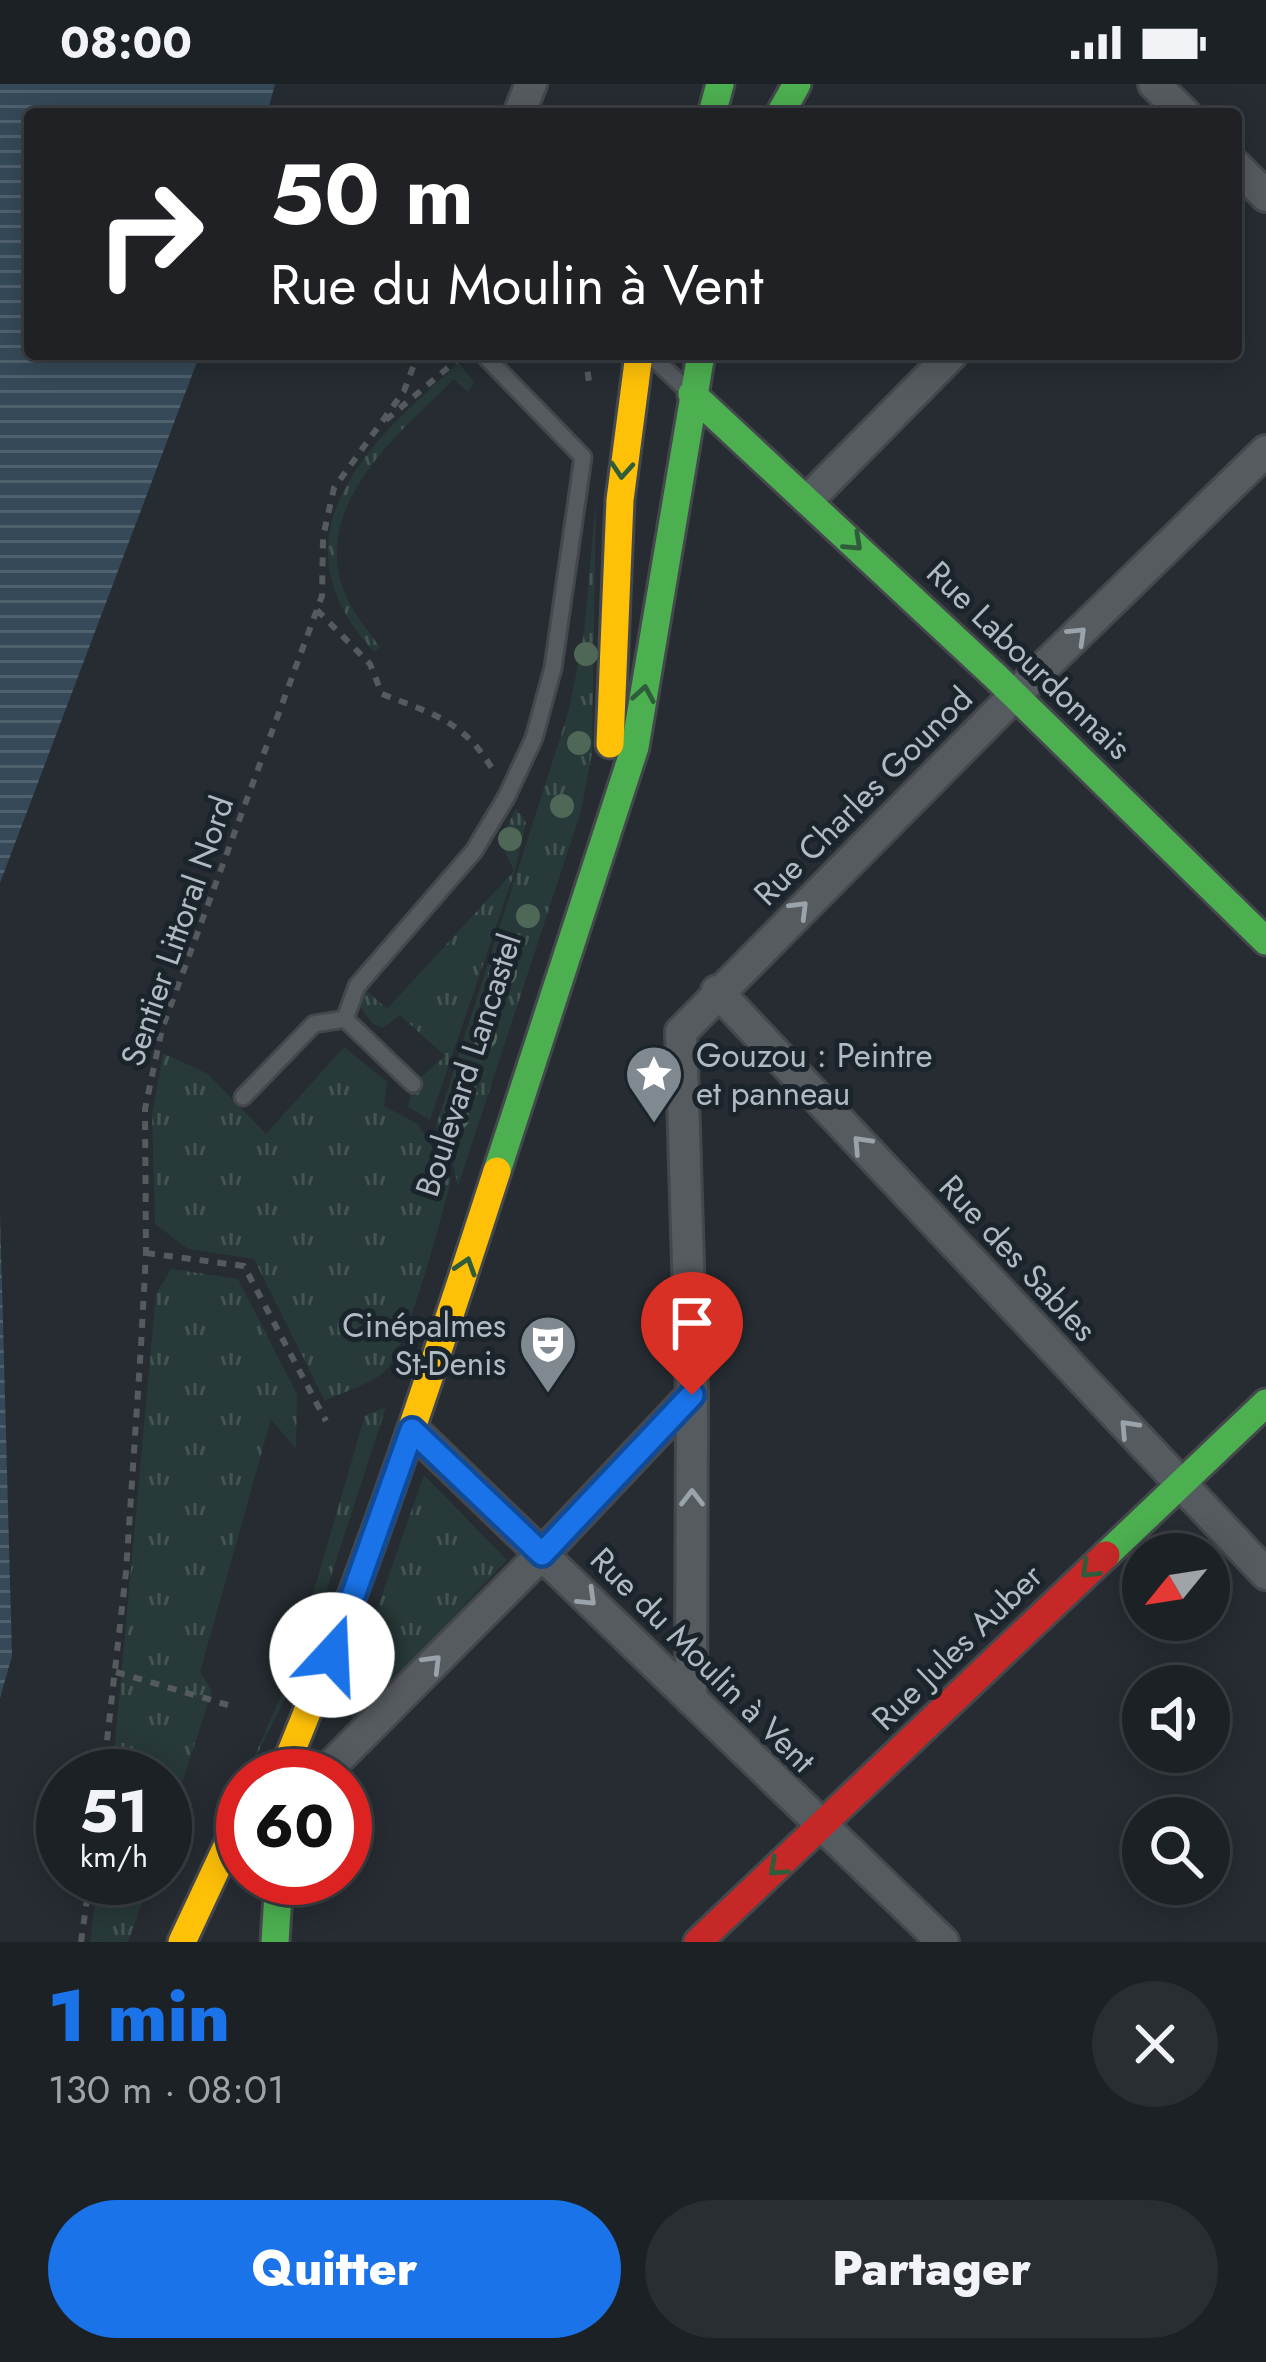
<!DOCTYPE html>
<html lang="fr">
<meta charset="utf-8">
<style>
:root{--surface:#1c2126;--page:#292e32;--text:#f1f3f6;--muted:#a0a3a7;--line:#3a3e43;--accent:#1a73e8}
body{margin:0;font-family:Jost,sans-serif;background:var(--page);color:var(--text);height:100vh;display:flex;flex-direction:column;font-size:45px;white-space:nowrap}
*{box-sizing:border-box;margin:0}
p{font-size:39px;color:var(--muted)}
.icon{flex:none;width:66px;height:66px;fill:none;stroke:currentColor;stroke-width:2;stroke-linecap:round;stroke-linejoin:round}
.map{position:relative;height:1858px;overflow:hidden}
.drawer{display:flex;flex-direction:column;background:var(--surface);flex:1}
.drawer>*{flex:none}
.top-card{position:absolute;left:24px;top:24px;width:1218px;height:252px;border-radius:12px;box-shadow:0 6px 30px #0003,0 0 0 3px var(--line);background:#202124;color:#fff;overflow:hidden}
.needle{width:78px;rotate:240deg}
.fabs{position:absolute;left:1122px;top:1449px;display:grid;gap:24px}
.fabs a{display:grid;place-items:center;width:108px;height:108px;border-radius:50%;background:var(--surface);box-shadow:0 6px 30px #0003,0 0 0 3px var(--line);font-size:60px}
.speed{position:absolute;left:36px;top:1665px;display:flex;gap:24px;font-size:60px;font-weight:700;text-align:center}
.speed>*{display:grid;place-content:center;width:156px;height:156px;border-radius:50%;background:var(--surface);box-shadow:0 6px 30px #0003,0 0 0 3px var(--line);line-height:1}
.speed small{font-size:30px;font-weight:400}
.speed .limit{border:18px solid #d22;background:#fff;color:#111}
.pin{position:absolute;display:grid;place-items:center;width:102px;height:102px;color:#fff;margin:-123px -51px;border-radius:50% 50% 50% 0;rotate:-45deg;box-shadow:0 0 12px #0007}
.pin .icon{rotate:45deg}
.me{position:absolute;width:132px;margin:-66px;rotate:20deg;stroke-linejoin:round;filter:drop-shadow(0 0 9px #0008)}
.turn{display:flex;align-items:center;gap:42px;height:252px;padding:0 48px;font-size:54px}
.turn .icon{width:156px;height:156px;stroke-width:2.5}
.turn b{display:block;font-size:84px;line-height:102px}
.round{display:grid;place-items:center;flex:none;width:126px;height:126px;border-radius:63px;background:var(--page)}
.headline{display:flex;align-items:center;justify-content:space-between;height:204px;padding:0 48px}
h1{font-size:72px;font-weight:800;line-height:90px;color:var(--accent)}
.button{display:flex;gap:24px;margin-top:auto;padding:24px 48px}
.button a{flex:1;height:138px;border-radius:72px;background:var(--accent);color:#fff;font-size:48px;font-weight:800;line-height:138px;text-align:center}
.button a+a{background:var(--page);color:var(--text)}
.status{display:flex;justify-content:space-between;align-items:center;height:84px;padding:0 60px;background:var(--surface);direction:ltr}
.status svg{height:33px;fill:currentColor}
.map>svg:first-child{display:block}
.grass{fill:url(#grass-tufts)}
.water{fill:url(#water-rules)}
.lines{fill:none;stroke-linecap:round;stroke-linejoin:round}
.lane-casing{stroke:#44484c;stroke-width:21}
.street-casing{stroke:#44484c;stroke-width:36}
.fast-casing{stroke:#44484c;stroke-width:33}
.slow-casing{stroke:#44484c;stroke-width:33}
.jam-casing{stroke:#44484c;stroke-width:33}
.path{stroke:#545a5e;stroke-width:6;stroke-dasharray:9 9;stroke-linecap:butt}
.lane{stroke:#565b60;stroke-width:15}
.street{stroke:#565b60;stroke-width:30}
.fast{stroke:#4caf50;stroke-width:27}
.slow{stroke:#ffc107;stroke-width:27}
.jam{stroke:#c62828;stroke-width:27}
.tree{fill:#4f6756}
.oneway{stroke:#2f5c3a}
.oneway2{stroke:#9aa2aa}
.route-casing{stroke:#114b97;stroke-width:30}
.route{stroke:#1a73e8;stroke-width:21}
.labels{text-anchor:middle;dominant-baseline:central;stroke-width:10;stroke-linejoin:round;paint-order:stroke}
.street-label{font-size:33px;fill:#b0bac3;stroke:#1b242b}
.poi-label{font-size:33px;fill:#b0bac3;stroke:#1b242b;text-anchor:start}
</style>
<div class="status"><b>08:00</b><svg viewBox="0 0 49 12"><path d="M0 12V9h3v3zM5 12V6h3v6zM10 12V3h3v9zM15 12V0h3v12zM26 1h20v11H26zM47 4h2v5h-2z"/></svg></div>
<div class="map">
<svg width="1266" height="1858" viewBox="0 0 1266 1858">
<defs>
<pattern id="grass-tufts" width="24" height="20" patternUnits="userSpaceOnUse" patternTransform="scale(3)"><rect width="24" height="20" fill="#273938"/><path d="M3 7l-1-3M5 7V3M7 7l1-3M15 17l-1-3M17 17v-4M19 17l1-3" fill="none" stroke="#445453"/></pattern>
<pattern id="water-rules" width="6" height="5" patternUnits="userSpaceOnUse" patternTransform="scale(3)"><rect width="6" height="5" fill="#354958"/><path d="M0 2.5h6" fill="none" stroke="#50616e"/></pattern>
</defs>
<rect width="100%" height="100%" fill="#262c32"/>
<!-- grass -->
<path class="grass" d="M459,279L474,298L468,308L454,295C402,347 317,414 341,499C348,523 365,543 380,563L374,568C267,451 368,359 459,279Z
M596,415L592,669L581,727L458,1102L452,1077L436,1042L569,626L584,549Z
M516,725L526,738L515,787L430,1036L408,1023L413,1000L445,972L400,931L383,944L372,939L358,920L367,907L387,925L514,787L500,756Z
M344,963L387,998L384,1022L418,1040L451,1096C443,1129 406,1267 385,1287C372,1300 342,1308 325,1317L254,1175L188,1165L155,1140L152,1031L163,969L208,990L266,1050Z
M171,1185L238,1195L297,1310L296,1365L271,1335L200,1588L212,1607L165,1751V1692H112L156,1210Z
M386,1323L302,1581L246,1692L289,1593L365,1331Z
M424,1391L507,1476L356,1636L346,1627L360,1574Z
M98,1794H151L128,1858H90Z"/>
<!-- water -->
<path class="water" d="M0,0H275L267,30H30V270H200L0,799Z
M0,1128L12,1572L0,1614Z"/>
<g class="lines">
<defs>
<path id="lane" d="M649,270L686,305
M345,935L413,1000
M243,1013L314,940L345,935L357,902L474,767L507,712L534,654L553,584L583,373L483,270"/>
<path id="street" d="M1154,0L1185,30
M519,30L531,0
M1236,82L1266,112
M808,416L952,270
M717,907L1266,1490
M413,1346L943,1858
M691,1615L692,1311L681,948L1015,611L1266,367
M321,1692L542,1470L692,1311"/>
<path id="fast" d="M712,30L720,0
M780,30L797,0
M692,310L995,592L1266,857
M497,1087L635,663L701,270
M1106,1471L1266,1319
M275,1858L279,1794"/>
<path id="slow" d="M610,660L620,416L639,270
M281,1692C364,1494 431,1291 497,1087
M182,1858L243,1728"/>
<path id="jam" d="M698,1858L1106,1471"/>
</defs>
<!-- lane casing -->
<use href="#lane" class="lane-casing"/>
<!-- street casing -->
<use href="#street" class="street-casing"/>
<!-- fast casing -->
<use href="#fast" class="fast-casing"/>
<!-- slow casing -->
<use href="#slow" class="slow-casing"/>
<!-- jam casing -->
<use href="#jam" class="jam-casing"/>
<!-- path -->
<path class="path" d="M585,270L590,304
M386,336L463,271
M317,526L370,580L382,610C433,630 465,637 494,688
M146,1169L244,1182L326,1337
M116,1588L228,1621
M103,1692L126,1488L141,1262L146,1169L145,1025L162,945L322,512L323,453L334,404L404,307L418,270
M81,1858L90,1794"/>
<!-- lane -->
<use href="#lane" class="lane"/>
<!-- street -->
<use href="#street" class="street"/>
<!-- fast -->
<use href="#fast" class="fast"/>
<!-- slow -->
<use href="#slow" class="slow"/>
<!-- jam -->
<use href="#jam" class="jam"/>
</g>
<!-- trees -->
<g class="tree">
<circle cx="586" cy="570" r="12"/>
<circle cx="579" cy="659" r="12"/>
<circle cx="562" cy="722" r="12"/>
<circle cx="510" cy="755" r="12"/>
<circle cx="528" cy="832" r="12"/>
<circle cx="505" cy="889" r="12"/>
<circle cx="485" cy="953" r="12"/>
<circle cx="457" cy="1034" r="12"/>
</g>
<!-- one-way arrows -->
<defs><path id="oneway-chevron" d="M-2-3.5L2.5 0L-2 3.5" fill="none" stroke-width="1.6" stroke-linecap="round" stroke-linejoin="round" transform="scale(3)"/></defs>
<g class="oneway">
<use href="#oneway-chevron" transform="translate(622 386) rotate(94)"/>
<use href="#oneway-chevron" transform="translate(854 459) rotate(43)"/>
<use href="#oneway-chevron" transform="translate(644 610) rotate(-80)"/>
<use href="#oneway-chevron" transform="translate(466 1182) rotate(-72)"/>
<use href="#oneway-chevron" transform="translate(1089 1486) rotate(136)"/>
<use href="#oneway-chevron" transform="translate(777 1784) rotate(137)"/>
</g>
<g class="oneway2">
<use href="#oneway-chevron" transform="translate(1078 551) rotate(-44)"/>
<use href="#oneway-chevron" transform="translate(800 825) rotate(-45)"/>
<use href="#oneway-chevron" transform="translate(861 1060) rotate(-133)"/>
<use href="#oneway-chevron" transform="translate(1128 1344) rotate(-133)"/>
<use href="#oneway-chevron" transform="translate(692 1414) rotate(-90)"/>
<use href="#oneway-chevron" transform="translate(588 1514) rotate(44)"/>
<use href="#oneway-chevron" transform="translate(433 1579) rotate(-45)"/>
</g>
<g class="lines">
<defs>
<path id="route" d="M332,1571L412,1346L542,1470L692,1311"/>
</defs>
<!-- route casing -->
<use href="#route" class="route-casing"/>
<!-- route -->
<use href="#route" class="route"/>
</g>
<!-- icons -->
<defs>
<symbol id="sight-pin" viewBox="-11 -11 22 30"><path d="M0 17L-7.5 6A9.5 9.5 0 1 1 7.5 6Z" fill="#808890" stroke="#1b242b"/><path d="M0-6L1.8-2.2L6-1.7L2.9 1.2L3.7 5.4L0 3.3L-3.7 5.4L-2.9 1.2L-6-1.7L-1.8-2.2Z" fill="#fff"/></symbol>
<symbol id="theatre-pin" viewBox="-11 -11 22 30"><path d="M0 17L-7.5 6A9.5 9.5 0 1 1 7.5 6Z" fill="#808890" stroke="#1b242b"/><path d="M-5-5.5Q0-4 5-5.5V0Q5 5 0 6Q-5 5-5 0ZM-3.3-2.5H-1v1.5H-3.3ZM1-2.5H3.3v1.5H1ZM-2.8 1Q0 5.5 2.8 1Z" fill="#fff"/></symbol>
</defs>
<g fill-rule="evenodd">
<use href="#sight-pin" x="621" y="957" width="66" height="90"/>
<use href="#theatre-pin" x="515" y="1227" width="66" height="90"/>
</g>
<g class="labels">
<!-- street labels -->
<g class="street-label">
<text transform="translate(1029 576) rotate(44)">Rue Labourdonnais</text>
<text transform="translate(863 712) rotate(-45)">Rue Charles Gounod</text>
<text transform="translate(177 847) rotate(-71)">Sentier Littoral Nord</text>
<text transform="translate(468 981) rotate(-72)">Boulevard Lancastel</text>
<text transform="translate(1018 1174) rotate(47)">Rue des Sables</text>
<text transform="translate(957 1563) rotate(-44)">Rue Jules Auber</text>
<text transform="translate(703 1576) rotate(45)">Rue du Moulin à Vent</text>
</g>
<!-- poi labels -->
<g class="poi-label">
<text x="696" y="971">Gouzou : Peintre<tspan x="696" dy="38">et panneau</tspan></text>
<text x="506" y="1241" text-anchor="end">Cinépalmes<tspan x="506" dy="38">St-Denis</tspan></text>
</g>
</g>
</svg>
<div class="fabs">
<a><svg class="needle" viewBox="-14 -14 28 28"><path d="M0-13l5 13h-10z" fill="#e53935"/><path d="M0 13l5-13h-10z" fill="#a0a3a7"/></svg></a>
<a><svg class="icon" aria-label="sound" viewBox="0 0 24 24"><path d="M4 9h4l5-4v14l-5-4H4zM17 9q2 3 0 6"/></svg></a>
<a><svg class="icon" aria-label="search" viewBox="0 0 24 24"><circle cx="10" cy="10" r="6"/><path d="M15 15l6 6"/></svg></a>
</div>
<div class="speed"><div>51<small>km/h</small></div><div class="limit">60</div></div>
<div class="pin" style="left:692px;top:1311px;background:#d93025"><svg class="icon" aria-label="arrive" viewBox="0 0 24 24"><path d="M6 21V4h12l-3 4 3 4H6"/></svg></div>
<svg class="me" style="left:332px;top:1571px" viewBox="-20 -20 40 40"><circle r="19" fill="#fff"/><path d="M0-13L10 11 0 6-10 11z" fill="#1a73e8"/></svg>
<div class="top-card">
<div class="turn"><svg class="icon" aria-label="right" viewBox="0 0 24 24"><path d="M7 20v-9h11M14 6l5 5-5 5"/></svg><div><b>50 m</b>Rue du Moulin à Vent</div></div>
</div>
</div>
<section class="drawer">
<div class="headline"><div><h1>1 min</h1><p>130 m · 08:01</p></div><a class="round"><svg class="icon" aria-label="close" viewBox="0 0 24 24"><path d="M6 6l12 12M18 6L6 18"/></svg></a></div>
<div class="button"><a>Quitter</a><a>Partager</a></div>
</section>
